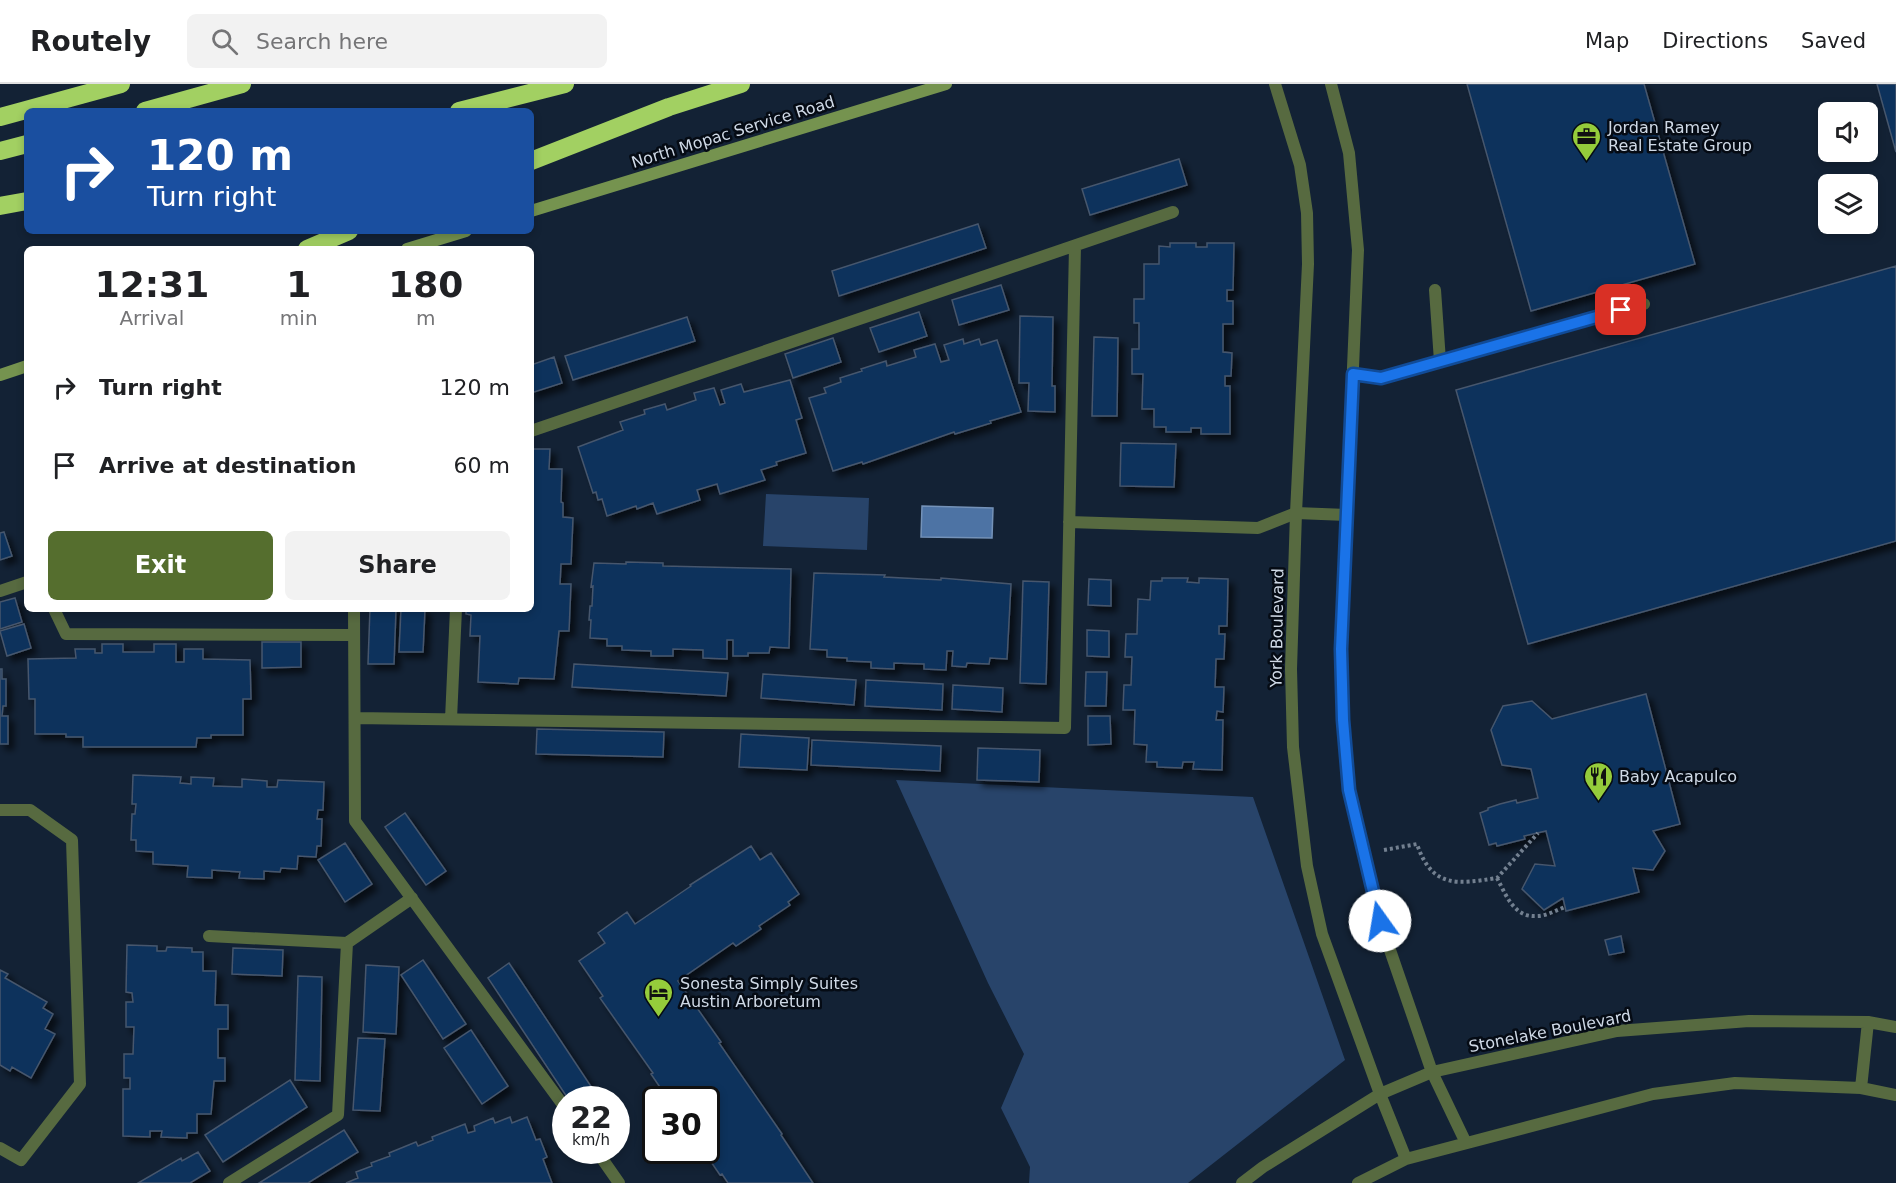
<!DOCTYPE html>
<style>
:root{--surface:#fff;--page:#f2f2f2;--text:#202124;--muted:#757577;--line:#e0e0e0;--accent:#556e2e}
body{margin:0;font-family:"DejaVu Sans",sans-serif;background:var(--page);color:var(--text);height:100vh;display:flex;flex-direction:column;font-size:22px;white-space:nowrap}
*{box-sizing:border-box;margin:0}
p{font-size:20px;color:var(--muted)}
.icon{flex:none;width:33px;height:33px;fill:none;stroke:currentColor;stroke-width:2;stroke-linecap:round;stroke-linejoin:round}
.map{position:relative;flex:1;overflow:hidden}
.details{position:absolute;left:24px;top:162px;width:510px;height:366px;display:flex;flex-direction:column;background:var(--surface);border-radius:9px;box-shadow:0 3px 9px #0003}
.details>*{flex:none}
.top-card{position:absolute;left:24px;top:24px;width:510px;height:126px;border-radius:9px;box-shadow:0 3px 9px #0003;background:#1a4fa0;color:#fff;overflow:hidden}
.fabs{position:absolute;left:1818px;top:18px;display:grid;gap:12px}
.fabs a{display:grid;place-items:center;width:60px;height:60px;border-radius:9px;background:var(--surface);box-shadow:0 3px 9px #0003;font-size:30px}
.speed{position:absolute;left:552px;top:1002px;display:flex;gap:12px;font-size:30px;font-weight:700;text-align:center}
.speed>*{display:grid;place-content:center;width:78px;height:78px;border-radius:50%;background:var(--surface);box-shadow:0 3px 9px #0003;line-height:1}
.speed small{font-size:15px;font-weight:400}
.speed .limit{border:3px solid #111;border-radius:9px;background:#fff;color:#111}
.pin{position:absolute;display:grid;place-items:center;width:51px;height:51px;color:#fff;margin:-26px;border-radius:12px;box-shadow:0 3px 9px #0006}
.me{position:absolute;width:66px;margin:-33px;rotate:347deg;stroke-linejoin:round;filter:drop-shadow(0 0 4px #0008)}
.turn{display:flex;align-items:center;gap:21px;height:126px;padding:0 24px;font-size:27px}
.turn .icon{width:78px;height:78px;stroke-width:2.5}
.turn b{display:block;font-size:42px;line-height:51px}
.eta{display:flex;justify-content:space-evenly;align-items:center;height:102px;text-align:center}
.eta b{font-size:36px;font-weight:700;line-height:42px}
.cta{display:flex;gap:12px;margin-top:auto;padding:12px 24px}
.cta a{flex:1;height:69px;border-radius:9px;background:var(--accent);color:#fff;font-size:24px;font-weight:700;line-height:69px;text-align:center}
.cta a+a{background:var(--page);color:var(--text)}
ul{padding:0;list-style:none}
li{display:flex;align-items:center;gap:18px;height:78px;padding:0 24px}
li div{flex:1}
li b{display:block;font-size:22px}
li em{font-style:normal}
header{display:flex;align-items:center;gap:36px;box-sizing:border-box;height:84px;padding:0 30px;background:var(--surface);border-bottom:2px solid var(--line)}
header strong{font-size:28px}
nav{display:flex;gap:33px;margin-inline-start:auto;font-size:21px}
.search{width:420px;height:54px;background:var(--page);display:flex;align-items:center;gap:15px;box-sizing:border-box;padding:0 21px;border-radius:9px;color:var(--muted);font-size:22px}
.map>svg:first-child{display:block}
.green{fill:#28446a}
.water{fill:#4d73a4;stroke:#7492b8;stroke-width:1.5}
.building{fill:#0c305c;stroke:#46576d;stroke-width:1.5;filter:url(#shadow)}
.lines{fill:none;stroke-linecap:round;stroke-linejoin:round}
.path{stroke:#738090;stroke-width:4;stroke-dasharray:3 3;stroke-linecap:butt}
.service{stroke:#576a40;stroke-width:12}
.minor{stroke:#576a40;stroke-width:12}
.secondary{stroke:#75934f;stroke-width:12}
.motorway{stroke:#a2d062;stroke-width:18}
.route-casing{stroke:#114b97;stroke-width:15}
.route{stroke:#1a73e8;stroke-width:10}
.labels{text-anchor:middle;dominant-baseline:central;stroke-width:5;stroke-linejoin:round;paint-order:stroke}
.poi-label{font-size:16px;fill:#cfd9e6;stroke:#050b14;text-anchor:start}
.street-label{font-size:16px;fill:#cfd9e6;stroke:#050b14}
</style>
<header>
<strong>Routely</strong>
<div class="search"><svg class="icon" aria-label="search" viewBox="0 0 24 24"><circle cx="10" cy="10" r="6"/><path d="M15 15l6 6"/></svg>Search here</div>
<nav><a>Map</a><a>Directions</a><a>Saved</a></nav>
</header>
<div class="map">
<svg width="1896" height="1099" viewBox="0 0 1896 1099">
<defs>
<filter id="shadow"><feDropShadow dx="5.5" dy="5.5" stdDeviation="3" flood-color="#0009"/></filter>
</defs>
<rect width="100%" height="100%" fill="#132235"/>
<!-- green -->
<path class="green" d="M766,410L869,414L867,466L763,462Z
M896,696L1253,713L1345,976L1188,1099H1029L1030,1083L1001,1024L1024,970L988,899Z"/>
<!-- water -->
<path class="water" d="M922,422L993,424L992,454L921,453Z"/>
<!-- building -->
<path class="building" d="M1467,0H1644L1695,180L1531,227Z
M1877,0H1896V68Z
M1179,75L1187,101L1090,131L1082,105Z
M978,140L986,164L839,212L832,187Z
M1170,159H1196V163H1207V159H1234L1233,206H1227V217H1233V240H1223V268L1232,269L1231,292H1225V302H1230V350H1201V344H1191V348H1166V343H1154V325H1142L1143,290H1132V265H1139V239H1134V215H1144V180H1159V162L1170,163Z
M1896,182V457L1528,560L1456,306Z
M1001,201L1009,226L959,241L952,216Z
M919,228L927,252L879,268L870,244Z
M1020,232L1053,233L1052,302H1055V328L1028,327L1029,299H1019Z
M687,233L695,257L573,296L565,272Z
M1094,253L1118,254L1117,332H1092Z
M833,254L841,278L793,294L785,270Z
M963,255L964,260L979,255L981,261L997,256L1021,328L990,337L991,339L955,350L954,348L863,380L862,378L833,387L809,314L826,309L824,304L841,298L840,294L862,287L861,285L886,277L887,282L916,273L914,266L935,260L941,278L949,276L944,261Z
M554,273L562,299L531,309V281Z
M790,296L802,334L796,336L806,369L776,378L777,381L761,386L765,396L720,410L717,400L697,406L700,416L657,430L653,419L637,425L636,422L607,432L602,415L598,416L596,408L593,409L578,363L623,346L620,338L645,330L644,326L665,320L667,326L696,316L694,309L714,304L720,321L725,319L721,306L741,300L744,308Z
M1121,359L1176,360L1174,403L1120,402Z
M531,365H550L549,385H562L561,418L563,419V433L573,434L571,480H561L560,500H571L569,547H559L554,595L519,594L518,600L478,598L480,552H470L471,531L466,530V525H531Z
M4,448L12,472L0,476V449Z
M626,478L663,479V482L791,485L789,564L770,563L769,569H748V572H733V556H727V575L703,574V566L673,565V572H651V567L622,566V562H607V555L590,554L591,536H589L590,522H592L593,502L591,503L594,479L626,480Z
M814,489L885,491L884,493L941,496V494L1011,500L1007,575L990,574L989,580L967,579L966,583L952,582L953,567H947L946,586L924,585V580L894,579V585L871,584V578L847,577V574L827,573V566L810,565Z
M1162,494H1188L1187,498L1199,499V494L1228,495L1227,542H1219V550H1225L1224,575H1216L1215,603H1224L1223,628L1217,627L1216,636H1223L1222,686L1193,685L1194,678H1183L1182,684L1157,683V678H1146L1147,661L1134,660L1135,626H1123L1124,601H1131L1132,573H1125L1126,550H1137L1138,515L1150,516L1151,497H1162Z
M1089,495L1111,496V522L1088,521Z
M1023,497L1049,498L1046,600L1020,599Z
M15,514L22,538L0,545V518Z
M370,525H396L394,580H368Z
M401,525H425L423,568H399Z
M24,540L31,564L7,572L0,547Z
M1087,546L1109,547V573L1087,572Z
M262,558H301V583L262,584Z
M102,560H123V568H154V560H176V578H184V565H203V575L250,576L251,615H243V651H211V654H197L196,663H83V653H66V650H35V615H29L28,575L76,574L75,565H95V569H102Z
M574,580L728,589L726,612L572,603Z
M0,585H2V595H6V622H3L2,632H8V660H0Z
M1086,588H1107L1106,622H1085Z
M763,590L856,596L854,621L761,614Z
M866,596L943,600L942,626L865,622Z
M953,601L1003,604L1002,628L952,625Z
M1646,610L1680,740L1653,747L1665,767L1653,786L1633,784L1639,808L1566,827L1563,814L1544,826L1522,805L1535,780L1555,782L1546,747L1524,752L1525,755L1497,762L1496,759L1489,761L1480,729L1488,726V724L1500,720L1516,716L1517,719L1538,714L1531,685L1502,681L1491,646L1503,622L1532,617L1552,635Z
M1088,632H1110L1111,660L1088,661Z
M537,645L664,648L663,673L536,670Z
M741,650L809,654L807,686L739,683Z
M812,656L941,662L940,687L811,681Z
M978,664L1040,666L1039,698L977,696Z
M133,691L181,693L180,699L191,700V693L214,694L213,702L242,703V695L267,697V703H277L278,696L324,698L323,726H318L317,735H322L321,762H317L316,773L298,772L297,785L281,784L280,788L264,787V795L239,794L240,788L212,786V794L187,793L188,782L153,780V768L136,767V756H131L132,730H135L136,720H132Z
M405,729L446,787L426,801L385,743Z
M345,759L372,800L345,818L318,776Z
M751,762L760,776L771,769L799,810L788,818L790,821L759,842L761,845L736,862L733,859L678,897L721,958L719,959L782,1050L781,1051L813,1099H728L722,1090L720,1091L703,1066H706V1016L668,1015L651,990L653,989L600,914L603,912L579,877L605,859L598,849L627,828L635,840L691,802L690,801Z
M1621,852L1624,868L1609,871L1605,856Z
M127,861L157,862V867H166L167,863L192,864V868H203V887H216L215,921H228V945H218V974H225V997H214L211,1030H197V1049H187V1054L161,1053L162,1047H150V1053L123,1052V1005H130V994H124V970H133L134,943H126V918H133L132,909L126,908Z
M233,864L283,866L282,892L232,890Z
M423,876L466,940L443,955L401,891Z
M509,879L600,1016H569L488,894Z
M366,881L399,883L396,950L363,948Z
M0,886L8,890L5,894L47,918L43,924L53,930L45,945L55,950L31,994L12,983L10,987L0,981Z
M298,892L322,893L320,997L295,996Z
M471,946L508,1002L482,1020L444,964Z
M358,954L385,955L380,1027L353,1026Z
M290,996L307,1023L223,1078L205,1051Z
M510,1033L512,1039L527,1033L536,1056L540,1055L547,1073L543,1075L552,1099H346L358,1094L356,1088L372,1082L371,1079L390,1072L389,1069L416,1058L418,1062L433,1056L432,1053L465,1040L468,1049L475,1047L474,1042L493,1034L495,1039Z
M344,1046L358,1068L308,1099H259Z
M198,1068L210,1087L190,1099H138L181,1074L182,1077Z"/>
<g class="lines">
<!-- path -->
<path class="path" d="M1384,766L1417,760C1432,805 1458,800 1497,794L1538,749
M1497,794C1506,811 1514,834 1537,832C1546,832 1557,826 1565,823"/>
<!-- service -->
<path class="service" d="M1435,206L1440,277
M1353,290L1381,294L1644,220
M531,347L1173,128
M1069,438L1258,444L1296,429
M0,507L27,498
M54,525L66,550L354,551
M354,525L355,737L566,1025
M355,634L1065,644L1075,162
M451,635L456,525
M0,726H30L72,756L80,1000L21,1076L0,1064
M209,852L347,859L412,814
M596,1066L619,1099
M229,1099L338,1031L347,859"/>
<!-- minor -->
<path class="minor" d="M1275,0L1300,81L1307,129L1308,180L1296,429L1291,585L1293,663L1307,782L1322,850L1380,1010L1406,1075
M1331,0L1349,69L1358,166L1341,565L1343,636L1349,707L1380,837L1432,988L1466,1059
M1296,429L1347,431
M1861,1004L1868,938
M1242,1099L1263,1083L1380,1010L1432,988L1617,947L1749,937L1868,938L1896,943
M1358,1099L1406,1075L1653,1010L1735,999L1861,1004L1896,1011"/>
<!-- secondary -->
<path class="secondary" d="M531,127L946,0
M407,165L466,147
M0,291L27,282"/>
<!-- motorway -->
<path class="motorway" d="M145,27L242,0
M459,27L565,0
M0,33L121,0
M0,67L27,60
M531,77L669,23L741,0
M0,122L27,117
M307,165L349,147"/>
</g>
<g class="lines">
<defs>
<path id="route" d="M1380,837L1349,706L1343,636L1341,565L1353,290L1381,294L1621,226"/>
</defs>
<!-- route casing -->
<use href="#route" class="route-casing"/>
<!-- route -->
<use href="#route" class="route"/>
</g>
<!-- icons -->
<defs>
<symbol id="office-pin" viewBox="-11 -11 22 30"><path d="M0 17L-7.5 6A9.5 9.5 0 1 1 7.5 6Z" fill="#95cc3b" stroke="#050b14"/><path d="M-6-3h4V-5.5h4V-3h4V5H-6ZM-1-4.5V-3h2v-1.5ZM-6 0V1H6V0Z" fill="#111"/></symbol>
<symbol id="restaurant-pin" viewBox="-11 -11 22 30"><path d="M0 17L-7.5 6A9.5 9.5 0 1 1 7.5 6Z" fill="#95cc3b" stroke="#050b14"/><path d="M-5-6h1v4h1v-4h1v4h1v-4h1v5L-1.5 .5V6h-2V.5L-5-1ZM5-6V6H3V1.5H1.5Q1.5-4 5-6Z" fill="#111"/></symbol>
<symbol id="hotel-pin" viewBox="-11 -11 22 30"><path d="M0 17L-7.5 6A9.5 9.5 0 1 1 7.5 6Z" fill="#95cc3b" stroke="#050b14"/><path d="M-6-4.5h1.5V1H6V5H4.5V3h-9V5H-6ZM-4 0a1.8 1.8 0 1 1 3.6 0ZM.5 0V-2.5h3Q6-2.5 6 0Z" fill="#111"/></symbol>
</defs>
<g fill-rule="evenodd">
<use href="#office-pin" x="1570" y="36" width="33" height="45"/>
<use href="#restaurant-pin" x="1582" y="676" width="33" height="45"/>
<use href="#hotel-pin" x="642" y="892" width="33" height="45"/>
</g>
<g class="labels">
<!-- poi labels -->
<g class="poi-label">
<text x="1608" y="43">Jordan Ramey<tspan x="1608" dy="18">Real Estate Group</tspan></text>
<text x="1619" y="692">Baby Acapulco</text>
<text x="680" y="899">Sonesta Simply Suites<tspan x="680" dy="18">Austin Arboretum</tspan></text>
</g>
<!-- street labels -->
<g class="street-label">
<text transform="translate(733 48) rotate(-17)">North Mopac Service Road</text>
<text transform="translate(1277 544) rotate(-89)">York Boulevard</text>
<text transform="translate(1550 947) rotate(-11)">Stonelake Boulevard</text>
</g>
</g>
</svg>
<div class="fabs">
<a><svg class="icon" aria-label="sound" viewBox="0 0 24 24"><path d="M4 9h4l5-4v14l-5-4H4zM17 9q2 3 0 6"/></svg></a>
<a><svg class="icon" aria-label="layers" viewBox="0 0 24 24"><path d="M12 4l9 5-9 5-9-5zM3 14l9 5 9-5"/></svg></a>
</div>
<div class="speed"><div>22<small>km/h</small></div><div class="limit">30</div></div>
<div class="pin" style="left:1621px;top:226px;background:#d93025"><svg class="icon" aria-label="arrive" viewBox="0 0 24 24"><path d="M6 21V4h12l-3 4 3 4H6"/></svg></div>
<svg class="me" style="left:1380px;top:837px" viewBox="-20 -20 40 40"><circle r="19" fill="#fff"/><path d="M0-13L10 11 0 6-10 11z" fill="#1a73e8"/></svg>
<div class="top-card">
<div class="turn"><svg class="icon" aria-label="right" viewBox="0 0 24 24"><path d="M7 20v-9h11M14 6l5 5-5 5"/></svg><div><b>120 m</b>Turn right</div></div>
</div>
<section class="details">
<div class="eta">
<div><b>12:31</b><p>Arrival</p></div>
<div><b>1</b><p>min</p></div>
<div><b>180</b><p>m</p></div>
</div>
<ul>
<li><svg class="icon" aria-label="right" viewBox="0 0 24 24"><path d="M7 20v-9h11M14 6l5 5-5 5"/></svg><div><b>Turn right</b></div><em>120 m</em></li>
<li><svg class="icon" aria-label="arrive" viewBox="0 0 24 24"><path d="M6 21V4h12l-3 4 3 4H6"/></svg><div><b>Arrive at destination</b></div><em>60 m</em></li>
</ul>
<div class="cta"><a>Exit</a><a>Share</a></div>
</section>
</div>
